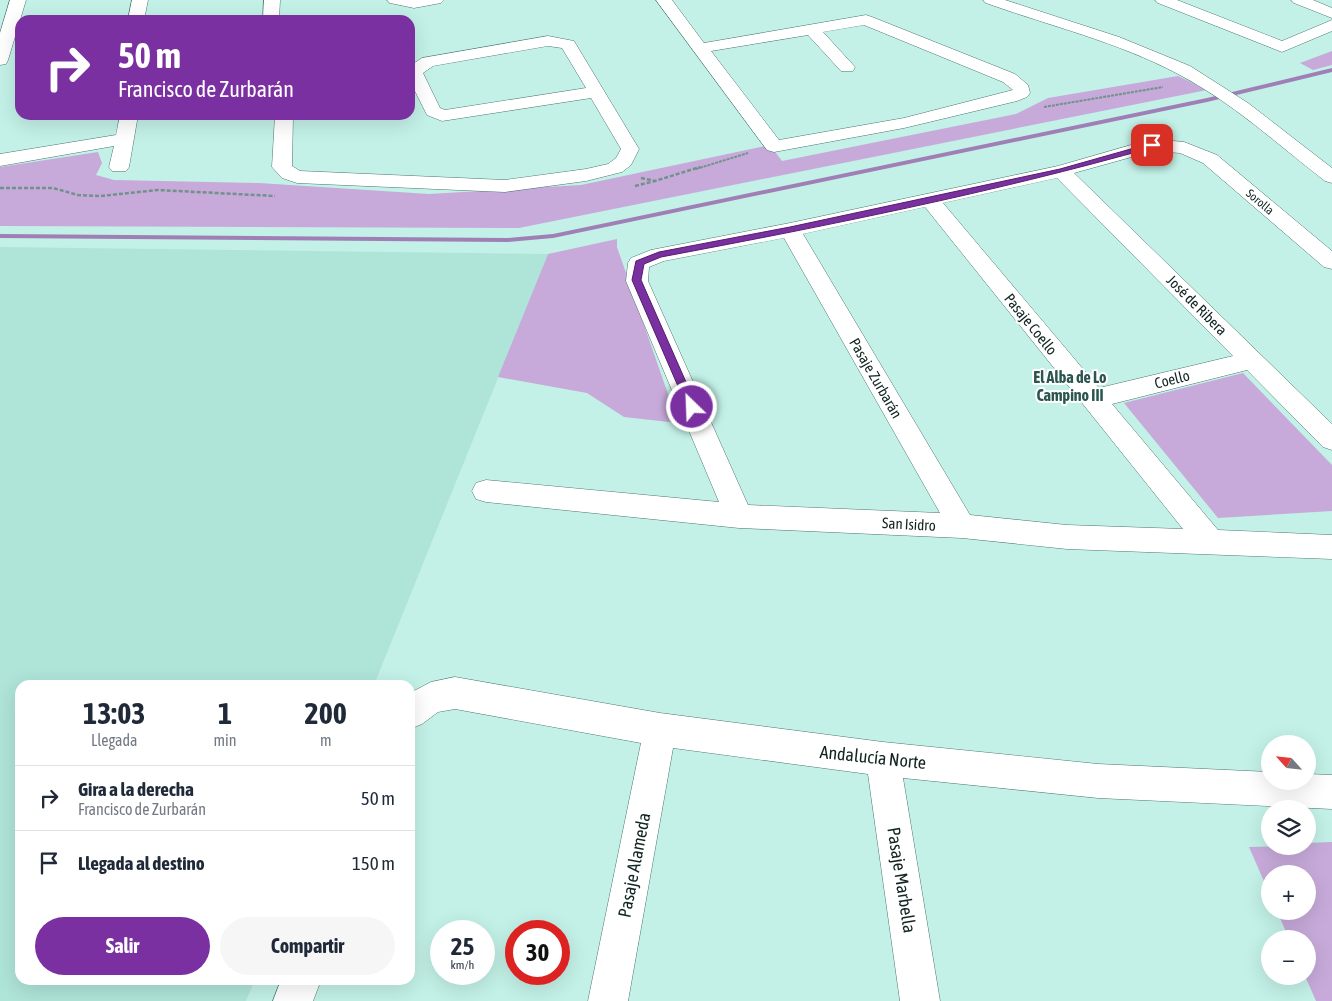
<!DOCTYPE html>
<html lang="es">
<meta charset="utf-8">
<style>
:root{--surface:#fff;--page:#f6f6f7;--text:#1f2937;--muted:#747a83;--line:#e0e1e3;--accent:#7b30a2}
body{margin:0;font-family:"Asap Condensed",sans-serif;background:var(--page);color:var(--text);height:100vh;display:flex;flex-direction:column;font-size:19px;white-space:nowrap}
*{box-sizing:border-box;margin:0}
p{font-size:16px;color:var(--muted)}
.icon{flex:none;width:28px;height:28px;fill:none;stroke:currentColor;stroke-width:2;stroke-linecap:round;stroke-linejoin:round}
.map{position:relative;flex:1;overflow:hidden}
.details{position:absolute;left:15px;top:680px;width:400px;height:305px;display:flex;flex-direction:column;background:var(--surface);border-radius:15px;box-shadow:0 5px 20px #0002}
.details>*{flex:none}
.banner{position:absolute;left:15px;top:15px;width:400px;height:105px;border-radius:15px;box-shadow:0 5px 20px #0002;background:#7b30a2;color:#fff;overflow:hidden}
.needle{width:32px;rotate:297deg}
.fabs{position:absolute;left:1261px;top:735px;display:grid;gap:10px}
.fabs a{display:grid;place-items:center;width:55px;height:55px;border-radius:50%;background:var(--surface);box-shadow:0 5px 20px #0002;font-size:25px}
.speed{position:absolute;left:430px;top:920px;display:flex;gap:10px;font-size:25px;font-weight:700;text-align:center}
.speed>*{display:grid;place-content:center;width:65px;height:65px;border-radius:50%;background:var(--surface);box-shadow:0 5px 20px #0002;line-height:1}
.speed small{font-size:12px;font-weight:400}
.speed .limit{border:8px solid #d22;background:#fff;color:#111}
.pin{position:absolute;display:grid;place-items:center;width:42px;height:42px;color:#fff;margin:-21px;border-radius:10px;box-shadow:0 2px 8px #0006}
.me{position:absolute;width:55px;margin:-28px;rotate:336deg;stroke-linejoin:round;filter:drop-shadow(0 0 4px #0008)}
.turn{display:flex;align-items:center;gap:18px;height:105px;padding:0 20px;font-size:22px}
.turn .icon{width:65px;height:65px;stroke-width:2.5}
.turn b{display:block;font-size:35px;line-height:42px}
.eta{display:flex;justify-content:space-evenly;align-items:center;height:85px;text-align:center}
.eta b{font-size:30px;font-weight:700;line-height:35px}
.cta{display:flex;gap:10px;margin-top:auto;padding:10px 20px}
.cta a{flex:1;height:58px;border-radius:30px;background:var(--accent);color:#fff;font-size:20px;font-weight:700;line-height:58px;text-align:center}
.cta a+a{background:var(--page);color:var(--text)}
ul{padding:0;list-style:none}
li{display:flex;align-items:center;gap:15px;height:65px;padding:0 20px;border-top:1px solid var(--line)}
li div{flex:1}
li b{display:block;font-size:19px}
li em{font-style:normal}
.map>svg:first-child{display:block}
.built{fill:#afe4d9}
.green{fill:#c7aada}
.lines{fill:none;stroke-linecap:round;stroke-linejoin:round}
.stream{fill:#9f7fb5;fill-rule:evenodd}
.street-casing{stroke:#4c766e;stroke-width:1}
.path-far1{stroke:#71928b;stroke-width:2;stroke-dasharray:3 1;stroke-linecap:butt}
.path{stroke:#71928b;stroke-width:2.5;stroke-dasharray:4 2;stroke-linecap:butt}
.street{fill:#fff;fill-rule:evenodd}
.route{fill:#7b30a2;stroke:#501f69}
.labels{text-anchor:middle;dominant-baseline:central;stroke-width:4;stroke-linejoin:round;paint-order:stroke}
.far-street-label{font-size:12px;fill:#132522;stroke:#fff}
.street-label{font-size:15px;fill:#132522;stroke:#fff}
.neighbourhood-label{font-size:16px;font-weight:bold;fill:#2b554e;stroke:#fff}
.near-street-label{font-size:18px;fill:#132522;stroke:#fff}
</style>
<div class="map">
<svg width="1332" height="1001" viewBox="0 0 1332 1001">
<rect width="100%" height="100%" fill="#c3f1e7"/>
<!-- built -->
<path class="built" d="M0,247L548,254L374,685H20V980H255L246,1001H0Z"/>
<!-- green -->
<path class="green" d="M1332,51V65L1313,70L1300,63Z
M1178,76L1207,90L519,228L0,226V167L98,152L102,163L96,175L114,180L259,183L429,194L581,185L770,145L782,161L1016,114L1048,98Z
M617,239V247L678,423L624,417L587,393L498,377L548,254Z
M1243,373L1332,465V511L1218,518L1124,403Z
M1332,842V1001H1316L1305,976H1308V939H1289L1277,911H1308V874H1270V895L1249,847L1308,846V843Z"/>
<g class="lines">
<!-- stream -->
<path class="stream" d="M1332,68V72L1207,102L553,238L507,242L0,238V234L507,238L553,234L1207,98Z"/>
<defs>
<path id="street" d="M10,0H26L8,60L6,64L0,65V33Z
M132,0H148L144,20H128Z
M264,0H280L279,20H263Z
M387,0H444L441,3L414,8L390,3Z
M656,0H672L704,43L866,15L872,17L1015,74L1028,85L1030,93L1027,97L1017,101L904,128L774,152L767,150ZM864,25L1003,82L1013,90L904,118L779,140L711,51L808,35L841,71H853L855,67L823,32Z
M983,0H1005L1119,37L1190,66L1248,103L1332,168V183L1325,181C1277,144 1232,102 1178,74C1118,42 1050,26 986,3Z
M1155,0H1177L1282,41L1332,20V31L1282,52L1158,3Z
M1291,0H1313L1332,8V18L1294,3Z
M548,36L574,41L639,149L631,165L622,172L586,181L505,192L297,183L282,178L272,167L275,115H293L292,166L300,171L505,180L586,169L608,164L616,158L621,149L591,98L442,121L427,115L410,81V66L422,58ZM548,46L562,48L586,88L445,110L440,108L423,73L433,66Z
M120,115H138L129,167L126,171H112L109,167L114,146L0,166V154L116,135Z
M1152,139L1184,142L1217,155L1332,251V269L1324,267L1203,163L1180,153L1153,151L1074,173L1332,424V450L1323,447L1247,370L1112,404L1218,530L1332,535V559L1067,549L962,538L739,528L486,502L476,499L472,491L476,483L486,480L719,502L626,281L628,263L631,258L651,250L790,223L1058,166ZM1057,178L1233,356L1099,388L943,203ZM925,207L1183,529L1067,525L970,515L803,234ZM784,238L940,513L748,505L648,281L649,267L664,261Z
M455,677L660,713L883,742L1098,764L1270,772V781H1308V774L1332,775V809L1098,798L903,778L940,1001H900L868,774L673,748L628,1001H588L641,743L455,709L438,712L422,724L410,729V693L431,682Z
M281,980H321L313,1001H273Z"/>
</defs>
<!-- street casing -->
<use href="#street" class="street-casing"/>
<!-- path-far1 -->
<path class="path-far1" d="M1044,107L1163,87
M696,169L748,153"/>
<!-- path -->
<path class="path" d="M641,178L655,181L700,167
M635,186L655,181
M0,188H53L78,195L101,196L158,190L275,196"/>
<!-- street -->
<use href="#street" class="street"/>
</g>
<!-- route -->
<path class="route" d="M1152,143H1154V147C992,193 826,226 661,257L644,264L641,280L697,407L692,411L687,407L632,280L636,261L659,252L790,227L1060,169Z"/>
<g class="labels">
<!-- far-street labels -->
<g class="far-street-label">
<text transform="translate(1260 202) rotate(40)">Sorolla</text>
</g>
<!-- street labels -->
<g class="street-label">
<text transform="translate(1197 305) rotate(45)">José de Ribera</text>
<text transform="translate(1031 324) rotate(51)">Pasaje Coello</text>
<text transform="translate(876 378) rotate(60)">Pasaje Zurbarán</text>
<text transform="translate(1172 379) rotate(-14)">Coello</text>
<text transform="translate(909 524) rotate(3)">San Isidro</text>
</g>
<!-- neighbourhood labels -->
<g class="neighbourhood-label">
<text x="1070" y="377">El Alba de Lo<tspan x="1070" dy="18">Campino III</tspan></text>
</g>
<!-- near-street labels -->
<g class="near-street-label">
<text transform="translate(873 757) rotate(6)">Andalucía Norte</text>
<text transform="translate(634 865) rotate(-79)">Pasaje Alameda</text>
<text transform="translate(902 880) rotate(81)">Pasaje Marbella</text>
</g>
</g>
</svg>
<div class="fabs">
<a><svg class="needle" viewBox="-14 -14 28 28"><path d="M0-13l5 13h-10z" fill="#e53935"/><path d="M0 13l5-13h-10z" fill="#747a83"/></svg></a>
<a><svg class="icon" aria-label="layers" viewBox="0 0 24 24"><path d="M12 4l9 5-9 5-9-5zM3 14l9 5 9-5"/></svg></a>
<a>+</a>
<a>−</a>
</div>
<div class="speed"><div>25<small>km/h</small></div><div class="limit">30</div></div>
<div class="pin" style="left:1152px;top:145px;background:#d93025"><svg class="icon" aria-label="arrive" viewBox="0 0 24 24"><path d="M6 21V4h12l-3 4 3 4H6"/></svg></div>
<svg class="me" style="left:692px;top:407px" viewBox="-20 -20 40 40"><circle r="17" fill="#7b30a2" stroke="#fff" stroke-width="3"/><path d="M0-11L8 9 0 5-8 9z" fill="#fff"/></svg>
<div class="banner">
<div class="turn"><svg class="icon" aria-label="right" viewBox="0 0 24 24"><path d="M7 20v-9h11M14 6l5 5-5 5"/></svg><div><b>50 m</b>Francisco de Zurbarán</div></div>
</div>
<section class="details">
<div class="eta">
<div><b>13:03</b><p>Llegada</p></div>
<div><b>1</b><p>min</p></div>
<div><b>200</b><p>m</p></div>
</div>
<ul>
<li><svg class="icon" aria-label="right" viewBox="0 0 24 24"><path d="M7 20v-9h11M14 6l5 5-5 5"/></svg><div><b>Gira a la derecha</b><p>Francisco de Zurbarán</p></div><em>50 m</em></li>
<li><svg class="icon" aria-label="arrive" viewBox="0 0 24 24"><path d="M6 21V4h12l-3 4 3 4H6"/></svg><div><b>Llegada al destino</b></div><em>150 m</em></li>
</ul>
<div class="cta"><a>Salir</a><a>Compartir</a></div>
</section>
</div>
